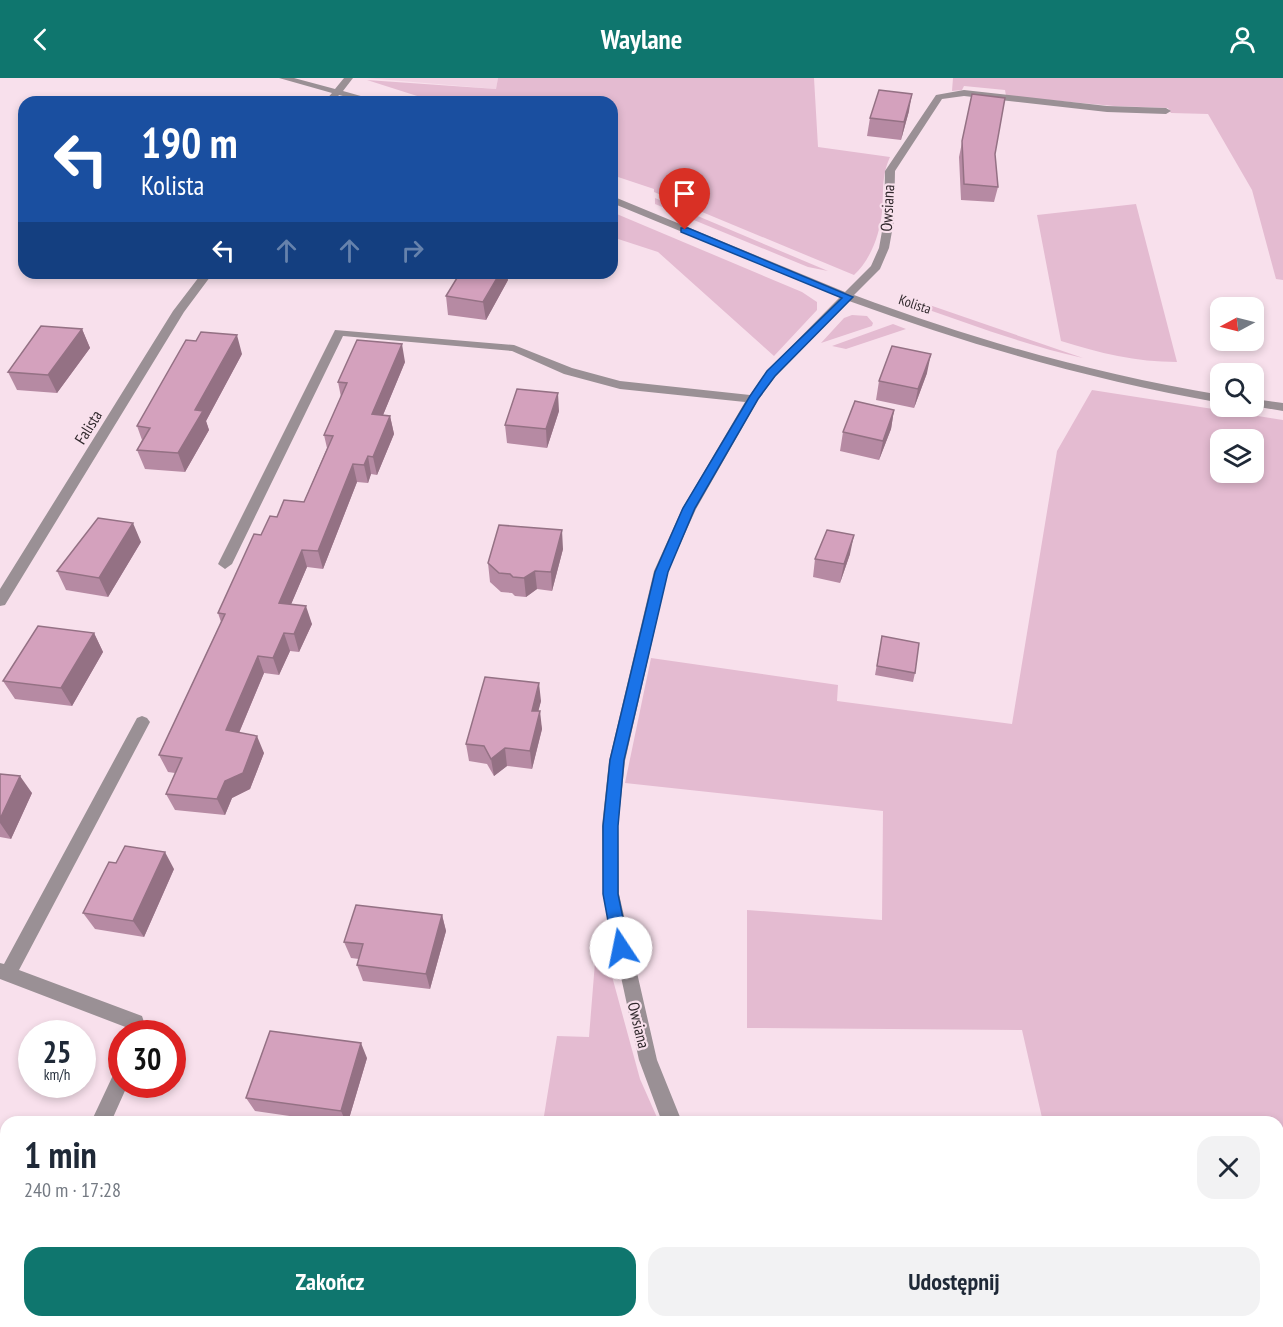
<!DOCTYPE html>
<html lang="pl">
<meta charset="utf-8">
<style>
:root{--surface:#fff;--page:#f2f2f3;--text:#1f2937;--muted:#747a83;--accent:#0f766e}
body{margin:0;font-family:"PT Sans Narrow",sans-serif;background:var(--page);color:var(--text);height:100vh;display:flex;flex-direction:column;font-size:22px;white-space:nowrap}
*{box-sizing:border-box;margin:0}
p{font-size:20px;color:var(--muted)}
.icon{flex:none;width:33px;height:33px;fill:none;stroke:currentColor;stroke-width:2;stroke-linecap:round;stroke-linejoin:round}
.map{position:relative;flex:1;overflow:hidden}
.panel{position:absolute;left:0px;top:1038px;width:1284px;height:212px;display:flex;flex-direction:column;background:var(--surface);border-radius:18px 18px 0 0;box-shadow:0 3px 9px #0003}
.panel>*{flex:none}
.banner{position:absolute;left:18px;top:18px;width:600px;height:183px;border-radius:18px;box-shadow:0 3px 9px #0003;background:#1a4fa0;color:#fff;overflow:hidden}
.needle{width:39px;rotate:263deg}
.fabs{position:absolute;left:1210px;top:219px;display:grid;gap:12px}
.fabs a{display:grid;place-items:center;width:54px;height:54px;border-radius:12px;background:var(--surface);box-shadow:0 3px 9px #0003;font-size:30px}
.speed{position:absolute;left:18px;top:942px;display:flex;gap:12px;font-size:30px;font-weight:700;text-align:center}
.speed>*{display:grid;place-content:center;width:78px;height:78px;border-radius:50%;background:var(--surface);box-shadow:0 3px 9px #0003;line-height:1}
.speed small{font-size:15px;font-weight:400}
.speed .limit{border:9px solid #d22;background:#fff;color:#111}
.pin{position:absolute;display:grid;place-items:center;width:51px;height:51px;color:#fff;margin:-62px -26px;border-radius:50% 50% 50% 0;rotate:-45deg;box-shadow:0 0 6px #0007}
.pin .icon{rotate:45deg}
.me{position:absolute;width:66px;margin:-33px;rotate:349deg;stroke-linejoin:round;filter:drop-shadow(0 0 4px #0008)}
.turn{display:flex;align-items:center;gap:21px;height:126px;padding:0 24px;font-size:27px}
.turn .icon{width:78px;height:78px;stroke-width:2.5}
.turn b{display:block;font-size:42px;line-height:51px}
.lanes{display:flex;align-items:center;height:57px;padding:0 24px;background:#0003;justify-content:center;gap:30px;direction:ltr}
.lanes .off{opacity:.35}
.round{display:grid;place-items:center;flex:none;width:63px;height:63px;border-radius:18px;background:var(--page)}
.head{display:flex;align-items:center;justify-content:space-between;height:102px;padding:0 24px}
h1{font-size:36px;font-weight:800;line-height:45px}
.cta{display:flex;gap:12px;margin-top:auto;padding:12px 24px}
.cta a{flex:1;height:69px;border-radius:18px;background:var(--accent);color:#fff;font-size:24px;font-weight:800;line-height:69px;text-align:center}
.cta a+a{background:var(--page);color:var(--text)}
header{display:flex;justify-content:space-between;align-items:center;height:78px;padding:0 24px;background:var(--accent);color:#fff;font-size:27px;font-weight:800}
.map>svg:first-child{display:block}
.built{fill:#f1d3e3}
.green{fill:#e4bbd1;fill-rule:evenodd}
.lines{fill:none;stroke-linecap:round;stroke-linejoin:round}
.minor{fill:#9a9095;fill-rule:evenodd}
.wall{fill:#b68aa3}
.shaded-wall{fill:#947184}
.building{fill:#d4a1bd;stroke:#947184;stroke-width:1.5}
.route{fill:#1a73e8;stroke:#114b97;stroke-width:1.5}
.labels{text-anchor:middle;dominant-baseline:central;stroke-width:4.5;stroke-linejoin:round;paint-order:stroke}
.far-street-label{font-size:14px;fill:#30282c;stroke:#f8e0ec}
.street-label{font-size:16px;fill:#30282c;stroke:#f8e0ec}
</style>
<header><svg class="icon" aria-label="back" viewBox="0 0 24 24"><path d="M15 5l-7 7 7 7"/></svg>Waylane<svg class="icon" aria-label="person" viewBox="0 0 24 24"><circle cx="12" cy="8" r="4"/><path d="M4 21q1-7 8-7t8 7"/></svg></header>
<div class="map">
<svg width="1283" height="1249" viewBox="0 0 1283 1249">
<rect width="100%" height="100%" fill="#f8e0ec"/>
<!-- built -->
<path class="built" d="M366,0H498L496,11Z"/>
<!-- green -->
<path class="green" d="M498,0H814L818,69L890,79C881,99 884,114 882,134C880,156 870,183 854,197L654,114V111L612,97V24H436L367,2L496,11Z
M953,0H1283V202L1276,201L1252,112L1208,36L1171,35L1168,30L1114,28L1006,18L1005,12L964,8L962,12L952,13Z
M655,120L828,193L808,189L655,126Z
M1136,126L1177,284C1136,284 1099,275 1061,263L1037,137Z
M612,134L802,214L817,224V232L774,278L658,174L612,159Z
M912,221L1083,280C1024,267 967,245 909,225Z
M852,237L867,238L873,245L872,248L821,265L844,240Z
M893,246L906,251L846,271L832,268Z
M1092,312L1283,342V1249H1089L1087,1244H1278V1044H1043L1022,952L747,950V832L882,842L883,733L625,705L651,580L838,607L837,623L1012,646L1057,373ZM1221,362H1254V394H1221Z
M598,847L640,1001L659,1044H543L557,958L589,959Z
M510,1244H793L798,1249H509Z"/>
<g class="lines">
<!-- minor -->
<path class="minor" d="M279,0H294L335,11L344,0H353L343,13L382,24H366L339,17L334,24H324L332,15Z
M964,12L1107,28L1166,30L1171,33L1166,36L1107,34L964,18L942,21L895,93L894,142L889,170L880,191L854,217C978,263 1091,295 1221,317V325C1092,302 972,268 849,223L775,299L758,322L696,431L668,493L625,683L618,748L619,816L657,982L682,1044H662L639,982L603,816L602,748L609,683L654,493L682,431L745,324L620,311L564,296L512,273L343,258L232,486L225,491L218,486L335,252L514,267L572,290L620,303L750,317L767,293L840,219L612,125V118L845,214L871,188L879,170L884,142L885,93L936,17Z
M202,195H213L184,234L5,527L0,528V511L173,233Z
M1254,321L1283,325V333L1253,328Z
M142,638L147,640L150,644L19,892L142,938L148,956H130L128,950L0,901V885L4,886L137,640Z
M122,990V1006H128L111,1044H91L115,993Z
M6,1236V1244H22L20,1249H0Z
M798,1244H822L825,1249H801Z"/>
</g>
<!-- wall -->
<path class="wall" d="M972,16L998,109L994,124L961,122L959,79Z
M909,33L901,62L867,58L870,40Z
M508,202L486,242L448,237L446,218Z
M82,251L90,270L57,315L17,312L8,294Z
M242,276L206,343L209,352L185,394L145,391L137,372L142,362L137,348Z
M405,284L383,337L390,338L394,356L377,397L371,396L368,405L357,404L323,491L307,489L291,526L312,546L299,574L290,573L279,597L264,595L239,655L264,675L250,711L232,720L225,737L175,732L166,716L175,695L168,694L159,677L221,544L218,535L261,457L277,439L304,424L327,370L324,357L341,319L338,304Z
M927,295L914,330L876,322L879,303Z
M894,332L891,351L879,382L840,373L843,354Z
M559,333L547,370L507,365L505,347Z
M141,464L108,519L66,512L57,493Z
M563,471L552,513L537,511L526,519L515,518L512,515L501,514L490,504L488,485Z
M850,476L840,505L813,499L815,481Z
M94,555L103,574L72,628L15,621L3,603Z
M882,558L915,595L913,604L875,597Z
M541,623L538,633L542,651L532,691L507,688L494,698L487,686L469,683L466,666Z
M0,696L32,715L11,761L0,759Z
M116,785L174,791L144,859L95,851L83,835Z
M442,837L446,853L430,911L363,903L357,887L359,881L351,880L344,864Z
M367,980L348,1044H331L255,1033L246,1020Z
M959,1244H1027L1021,1249H963Z"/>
<!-- shaded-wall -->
<path class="shaded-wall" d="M912,16L909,33L901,62L904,44Z
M500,195H507L508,202L486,242L483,224Z
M82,251L90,270L57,315L48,297Z
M237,257L242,276L206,343L209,352L185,394L178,375L195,332Z
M402,266L405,284L376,354L372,336Z
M931,276L927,295L914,330L918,311Z
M558,315L559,333L547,370L546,351Z
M894,332L891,351L879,382L883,363Z
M390,338L394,356L377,397L373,379Z
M368,378L371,396L368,405L364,387Z
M353,386L357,404L323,491L318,473Z
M133,445L141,464L108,519L99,500Z
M562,452L563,471L552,513L551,494Z
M854,457L850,476L840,505L844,486Z
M302,472L307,489L284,543L279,525Z
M535,493L537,511L526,519L524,500Z
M306,528L312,546L299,574L294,556Z
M94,555L103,574L72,628L61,610Z
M284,555L290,573L279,597L273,580Z
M258,578L264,595L233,669L226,652Z
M539,605L541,623L534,650L532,633Z
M540,633L542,651L532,691L530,673Z
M257,658L264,675L250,711L232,720L225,737L217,721L225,703Z
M505,670L507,688L494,698L491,681Z
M20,698L32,715L11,761L0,745V741Z
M165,774L174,791L144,859L133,843Z
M442,837L446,853L430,911L426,896Z
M361,965L367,980L348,1044H346L341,1033Z"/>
<!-- building -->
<path class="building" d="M879,12L912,16L904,44L870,40Z
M972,16L1005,20L995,76L998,109L964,106L962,63Z
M460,195H500L483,224L446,218Z
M41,248L82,251L48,297L8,294Z
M201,254L237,257L195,332L203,333L178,375L137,372L150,350L137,348L186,262L196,263Z
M357,262L402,266L372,336L390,338L373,379L368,378L364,387L353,386L318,473L302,472L279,525L306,528L294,556L284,555L273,580L258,578L226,652L257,658L243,695L225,703L217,721L166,716L182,680L159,677L225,536L218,535L254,456L261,457L270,438L277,439L284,422L304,424L333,358L324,357L347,305L338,304Z
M892,268L931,276L918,311L879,303Z
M517,311L558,315L546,351L505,347Z
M855,323L894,332L883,363L843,354Z
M98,440L133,445L99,500L57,493Z
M499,447L562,452L551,494L535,493L524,500L513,499L510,496L499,495L488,485Z
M827,452L854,457L844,486L815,481Z
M38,548L94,555L61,610L3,603Z
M882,558L919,565L915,595L877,588Z
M485,599L539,605L532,633H540L530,673L505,670L491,681L484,668L466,666Z
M0,696L20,698L0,741Z
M125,768L165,774L133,843L83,835L109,784L116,785Z
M356,827L442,837L426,896L357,887L363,866L344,864Z
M270,953L361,965L341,1033L246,1020Z
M967,1244H1027L1021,1249H999L997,1247L995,1249H972Z"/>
<!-- route -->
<path class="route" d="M681,150H688L853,219L775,298L758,321L695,430L668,494L624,682L618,748V816L629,870L627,875L621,877L615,875L613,870L603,816V748L610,682L655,494L683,430L750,318L767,293L842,220L681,154Z"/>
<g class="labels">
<!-- far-street labels -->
<g class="far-street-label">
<text transform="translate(915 226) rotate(19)">Kolista</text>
</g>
<!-- street labels -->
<g class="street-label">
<text transform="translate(887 130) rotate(-87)">Owsiana</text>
<text transform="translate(88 349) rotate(-58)">Falista</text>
<text transform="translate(639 947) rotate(76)">Owsiana</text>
</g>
</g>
</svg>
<div class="fabs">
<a><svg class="needle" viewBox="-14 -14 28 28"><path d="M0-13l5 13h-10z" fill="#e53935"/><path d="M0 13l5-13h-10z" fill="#747a83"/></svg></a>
<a><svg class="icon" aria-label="search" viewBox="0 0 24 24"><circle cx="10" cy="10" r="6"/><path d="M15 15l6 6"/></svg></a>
<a><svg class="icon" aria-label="layers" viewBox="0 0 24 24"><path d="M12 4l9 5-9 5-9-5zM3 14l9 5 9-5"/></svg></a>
</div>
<div class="speed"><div>25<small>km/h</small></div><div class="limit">30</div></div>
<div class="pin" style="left:685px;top:152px;background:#d93025"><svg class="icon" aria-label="arrive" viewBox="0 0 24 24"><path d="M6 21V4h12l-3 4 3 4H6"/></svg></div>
<svg class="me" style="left:621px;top:870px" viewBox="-20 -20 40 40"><circle r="19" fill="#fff"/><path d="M0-13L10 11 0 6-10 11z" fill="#1a73e8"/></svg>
<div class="banner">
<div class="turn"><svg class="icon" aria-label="left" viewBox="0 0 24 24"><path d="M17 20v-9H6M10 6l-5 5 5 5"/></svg><div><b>190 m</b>Kolista</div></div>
<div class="lanes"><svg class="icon" aria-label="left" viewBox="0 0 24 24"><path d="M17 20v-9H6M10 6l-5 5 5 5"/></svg><svg class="icon off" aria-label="ahead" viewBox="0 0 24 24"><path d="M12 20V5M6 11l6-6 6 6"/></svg><svg class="icon off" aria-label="ahead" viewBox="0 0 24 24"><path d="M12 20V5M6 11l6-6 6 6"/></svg><svg class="icon off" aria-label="right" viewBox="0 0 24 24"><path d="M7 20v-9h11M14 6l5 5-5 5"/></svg></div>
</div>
<section class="panel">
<div class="head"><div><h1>1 min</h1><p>240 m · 17:28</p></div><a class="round"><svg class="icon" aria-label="close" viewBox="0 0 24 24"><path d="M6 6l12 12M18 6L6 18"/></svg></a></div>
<div class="cta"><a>Zakończ</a><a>Udostępnij</a></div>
</section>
</div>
